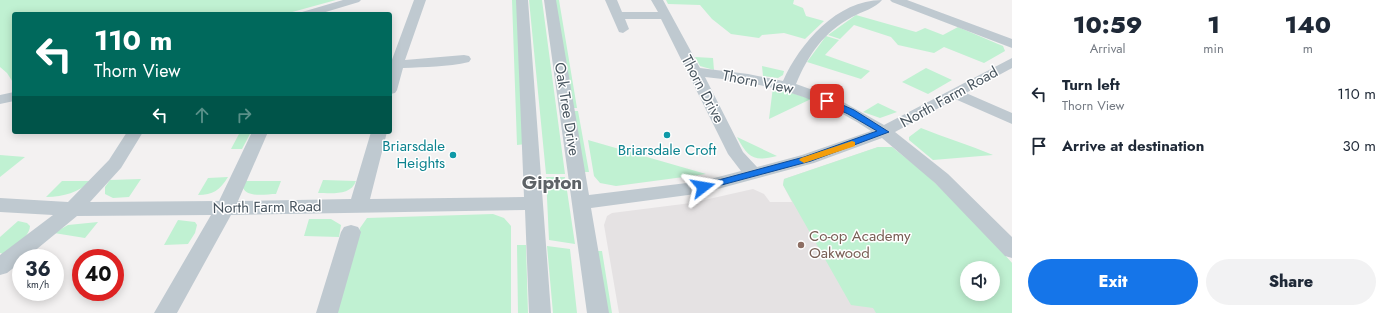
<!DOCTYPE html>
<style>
:root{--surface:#fff;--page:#f2f2f3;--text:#1f2937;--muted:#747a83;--accent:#1575e9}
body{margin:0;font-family:Jost,sans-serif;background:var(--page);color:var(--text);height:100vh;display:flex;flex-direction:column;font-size:15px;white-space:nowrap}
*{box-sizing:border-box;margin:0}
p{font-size:13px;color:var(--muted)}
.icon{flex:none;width:22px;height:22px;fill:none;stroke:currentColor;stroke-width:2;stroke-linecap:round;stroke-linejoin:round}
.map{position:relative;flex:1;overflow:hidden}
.details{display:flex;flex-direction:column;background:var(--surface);width:380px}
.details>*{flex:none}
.banner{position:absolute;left:12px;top:12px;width:380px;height:122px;border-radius:4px;box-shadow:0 2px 10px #0003;background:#00695c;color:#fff;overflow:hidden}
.buttons{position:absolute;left:960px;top:261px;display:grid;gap:8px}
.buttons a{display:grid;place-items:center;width:40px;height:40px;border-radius:50%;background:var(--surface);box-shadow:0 2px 10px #0003;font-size:20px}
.speed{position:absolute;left:12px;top:249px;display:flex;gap:8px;font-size:20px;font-weight:700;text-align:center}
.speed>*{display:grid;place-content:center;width:52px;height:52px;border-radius:50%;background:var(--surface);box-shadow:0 2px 10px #0003;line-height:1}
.speed small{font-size:10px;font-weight:400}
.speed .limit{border:6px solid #d22;background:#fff;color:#111}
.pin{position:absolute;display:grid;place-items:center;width:34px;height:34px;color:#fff;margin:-17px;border-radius:8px;box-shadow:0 2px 6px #0006}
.me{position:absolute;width:44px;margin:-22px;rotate:76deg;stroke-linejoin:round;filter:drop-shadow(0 0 3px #0008)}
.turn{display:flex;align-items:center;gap:14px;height:84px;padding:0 16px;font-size:18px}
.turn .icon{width:52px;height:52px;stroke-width:2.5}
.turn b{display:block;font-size:28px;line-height:34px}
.lanes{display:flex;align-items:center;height:38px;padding:0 16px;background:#0003;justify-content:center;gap:20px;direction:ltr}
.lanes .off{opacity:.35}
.eta{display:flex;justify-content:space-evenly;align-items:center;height:68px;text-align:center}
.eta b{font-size:24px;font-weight:800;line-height:28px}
.primary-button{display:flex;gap:8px;margin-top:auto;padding:8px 16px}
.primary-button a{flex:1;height:46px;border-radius:24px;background:var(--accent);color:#fff;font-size:16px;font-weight:800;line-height:46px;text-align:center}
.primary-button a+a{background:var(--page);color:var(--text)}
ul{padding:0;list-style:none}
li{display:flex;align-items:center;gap:12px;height:52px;padding:0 16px}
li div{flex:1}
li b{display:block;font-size:15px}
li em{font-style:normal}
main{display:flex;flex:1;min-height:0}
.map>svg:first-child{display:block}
.education{fill:#e5e2e3;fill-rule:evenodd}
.green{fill:#c0f1d2;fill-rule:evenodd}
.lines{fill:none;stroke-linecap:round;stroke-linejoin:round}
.minor{fill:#bfc9d0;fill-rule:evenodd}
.route{fill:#1575e9;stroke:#0e4c97}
.slow{fill:#f59e0b}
.culture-dot{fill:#0f9aa8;stroke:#fff;stroke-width:1.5}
.education-dot{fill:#8d6e63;stroke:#fff;stroke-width:1.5}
.labels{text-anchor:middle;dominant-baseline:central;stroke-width:3;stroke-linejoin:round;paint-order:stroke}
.street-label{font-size:15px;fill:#48555f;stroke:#fff}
.culture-label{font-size:15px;fill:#0d838f;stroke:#fff;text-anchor:end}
.education-label{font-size:15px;fill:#785e54;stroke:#fff;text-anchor:start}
.district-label{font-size:19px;font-weight:bold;fill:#5d6266;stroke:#fff}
</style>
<main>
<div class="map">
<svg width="1012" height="313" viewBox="0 0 1012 313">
<rect width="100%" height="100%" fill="#f3f1f1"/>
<!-- education -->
<path class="education" d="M878,147H892L1012,263V313H619L604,225L607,216L612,213L691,203L753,189L764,194L770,202H792L783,185L784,179ZM967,268H993V294H967Z"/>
<!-- green -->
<path class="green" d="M0,0H336L285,14H14V84L7,73L0,67Z
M512,0H517L526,144L517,145Z
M529,0H542L565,174H546Z
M554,0H559L577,108H570Z
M666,0H794L793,4L803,8L806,16L824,21L805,39L784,33L762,35L759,38L731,34L712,19L700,5L668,4Z
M856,15L916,32L925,28L943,35L958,27L998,44L1003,46L1005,51L984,63L944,47L934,53L898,45L891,37L854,25L840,39L828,35Z
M826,36L839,40L825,55L870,71L861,79L807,62Z
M695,57L713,58L714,70L700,66Z
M762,66L784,71L783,75L778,78L763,76Z
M926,68L952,80L928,94L902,82Z
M773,87L811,99L769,119Z
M878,103L897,112L880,118L863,112Z
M571,111H578L589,172H580Z
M921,128C945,138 970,145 993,155L933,160L909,140V137Z
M240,132H251L242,149H231Z
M737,137L777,156C754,162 748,158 737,137Z
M588,140L706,174L616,186L600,183L594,176Z
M878,147H892L926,174L980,227L1012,263V313H876L873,308L851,305L783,185L784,179ZM967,268H993V294H967Z
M0,155L25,157L0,177Z
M228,177C220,190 213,195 198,195L208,178Z
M546,177H565L575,244L549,240Z
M141,179L129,197L113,198L105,194V187L110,180Z
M323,180L356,181C351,196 331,193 318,193Z
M62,181H92C77,192 65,197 46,197Z
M245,181H281L276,194C266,194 248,198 243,188Z
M493,214L504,218L511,226V313H335L360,228L367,218Z
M309,219H331L341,225L339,237L304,236Z
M178,220L195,222L197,225L195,233L188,244L164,245Z
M18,221L27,223L30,226C29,239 12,247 3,254L0,253V237Z
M98,222L85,238L54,233L68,225Z
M517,245H526L528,313H518Z
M547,246L570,249L577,313H553Z
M593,251H602L612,313H603Z"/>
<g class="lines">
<!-- minor -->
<path class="minor" d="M343,0H361L359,2L319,14H300L302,12Z
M414,0H426L405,60L464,55L469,56L471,59L469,62C447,67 425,67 403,68L397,90L395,93L390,94V65Z
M516,0H528L551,313H529L525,210L231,215L177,313H154L211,215L77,216L26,258H21V262L7,273L0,275V255L53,215L0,212V198L68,202L109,160L127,132H143L121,168L90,202L219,201L252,132H268L238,201L351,199L371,132H387L370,199L524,197Z
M544,0H556L589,195L703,181L741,171L728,154L661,19H625L629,29L623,33L619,32L605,0H617L622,12H658L651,0H663L700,68L748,74L783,81C800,43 837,0 882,0C876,8 861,12 852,17C824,32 808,55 796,84L838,99L884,125L1012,58V68L966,93L1012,113V124L955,99L895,132L948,174L1012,237V258L1005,256L935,183L882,138L814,163L703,193L591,208L609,313H587ZM705,77C767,83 819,96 871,131L802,155L757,167L743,152Z
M890,0H907L1012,39V48L892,2Z
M14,92V101L0,104V95Z
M351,225L358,227L361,232L338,313H316L341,232L344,227Z"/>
</g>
<!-- route -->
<path class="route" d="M827,98L854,110L889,132L811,161L703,190L700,189L698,187L700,185L804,157L877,131L848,114L825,103L823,101Z"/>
<!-- slow -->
<path class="slow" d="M852,141L855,142V146L804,163L799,160L801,158Z"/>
<!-- markers -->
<g class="culture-dot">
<circle cx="667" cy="135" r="4"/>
<circle cx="453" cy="155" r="4"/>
</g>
<circle class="education-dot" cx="801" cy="245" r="4"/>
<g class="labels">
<!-- street labels -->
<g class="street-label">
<text transform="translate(758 82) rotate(11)">Thorn View</text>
<text transform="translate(703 89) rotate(62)">Thorn Drive</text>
<text transform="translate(949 97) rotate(-29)">North Farm Road</text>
<text transform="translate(567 109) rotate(81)">Oak Tree Drive</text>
<text transform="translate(267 207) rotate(-1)">North Farm Road</text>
</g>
<!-- culture labels -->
<g class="culture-label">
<text x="445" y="146">Briarsdale<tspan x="445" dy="17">Heights</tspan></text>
<text x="667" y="150" text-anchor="middle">Briarsdale Croft</text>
</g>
<!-- education labels -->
<g class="education-label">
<text x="809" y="236">Co-op Academy<tspan x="809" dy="17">Oakwood</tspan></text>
</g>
<!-- district labels -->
<g class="district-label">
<text x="552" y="182">Gipton</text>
</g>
</g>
</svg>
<div class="buttons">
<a><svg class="icon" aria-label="sound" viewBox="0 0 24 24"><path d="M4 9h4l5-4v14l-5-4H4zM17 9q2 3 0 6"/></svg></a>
</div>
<div class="speed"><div>36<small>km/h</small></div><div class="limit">40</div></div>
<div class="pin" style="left:827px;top:101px;background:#d93025"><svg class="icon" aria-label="arrive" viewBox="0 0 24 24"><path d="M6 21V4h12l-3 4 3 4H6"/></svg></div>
<svg class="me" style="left:703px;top:187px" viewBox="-20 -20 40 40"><path d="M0-17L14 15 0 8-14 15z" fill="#1575e9" stroke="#fff" stroke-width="4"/></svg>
<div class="banner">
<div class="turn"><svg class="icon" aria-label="left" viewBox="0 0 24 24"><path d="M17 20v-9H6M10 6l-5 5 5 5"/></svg><div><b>110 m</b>Thorn View</div></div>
<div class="lanes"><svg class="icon" aria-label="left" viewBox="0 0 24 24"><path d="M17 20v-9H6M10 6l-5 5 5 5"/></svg><svg class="icon off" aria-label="ahead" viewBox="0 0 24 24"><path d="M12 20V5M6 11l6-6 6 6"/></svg><svg class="icon off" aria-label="right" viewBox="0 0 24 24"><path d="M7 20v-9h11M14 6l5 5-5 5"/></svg></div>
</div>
</div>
<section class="details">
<div class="eta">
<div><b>10:59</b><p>Arrival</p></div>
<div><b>1</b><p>min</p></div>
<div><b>140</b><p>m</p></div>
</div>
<ul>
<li><svg class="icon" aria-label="left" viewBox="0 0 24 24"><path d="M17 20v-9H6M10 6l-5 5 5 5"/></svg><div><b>Turn left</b><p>Thorn View</p></div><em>110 m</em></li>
<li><svg class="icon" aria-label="arrive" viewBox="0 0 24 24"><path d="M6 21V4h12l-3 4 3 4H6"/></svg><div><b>Arrive at destination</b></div><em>30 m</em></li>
</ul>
<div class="primary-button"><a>Exit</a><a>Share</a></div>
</section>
</main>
